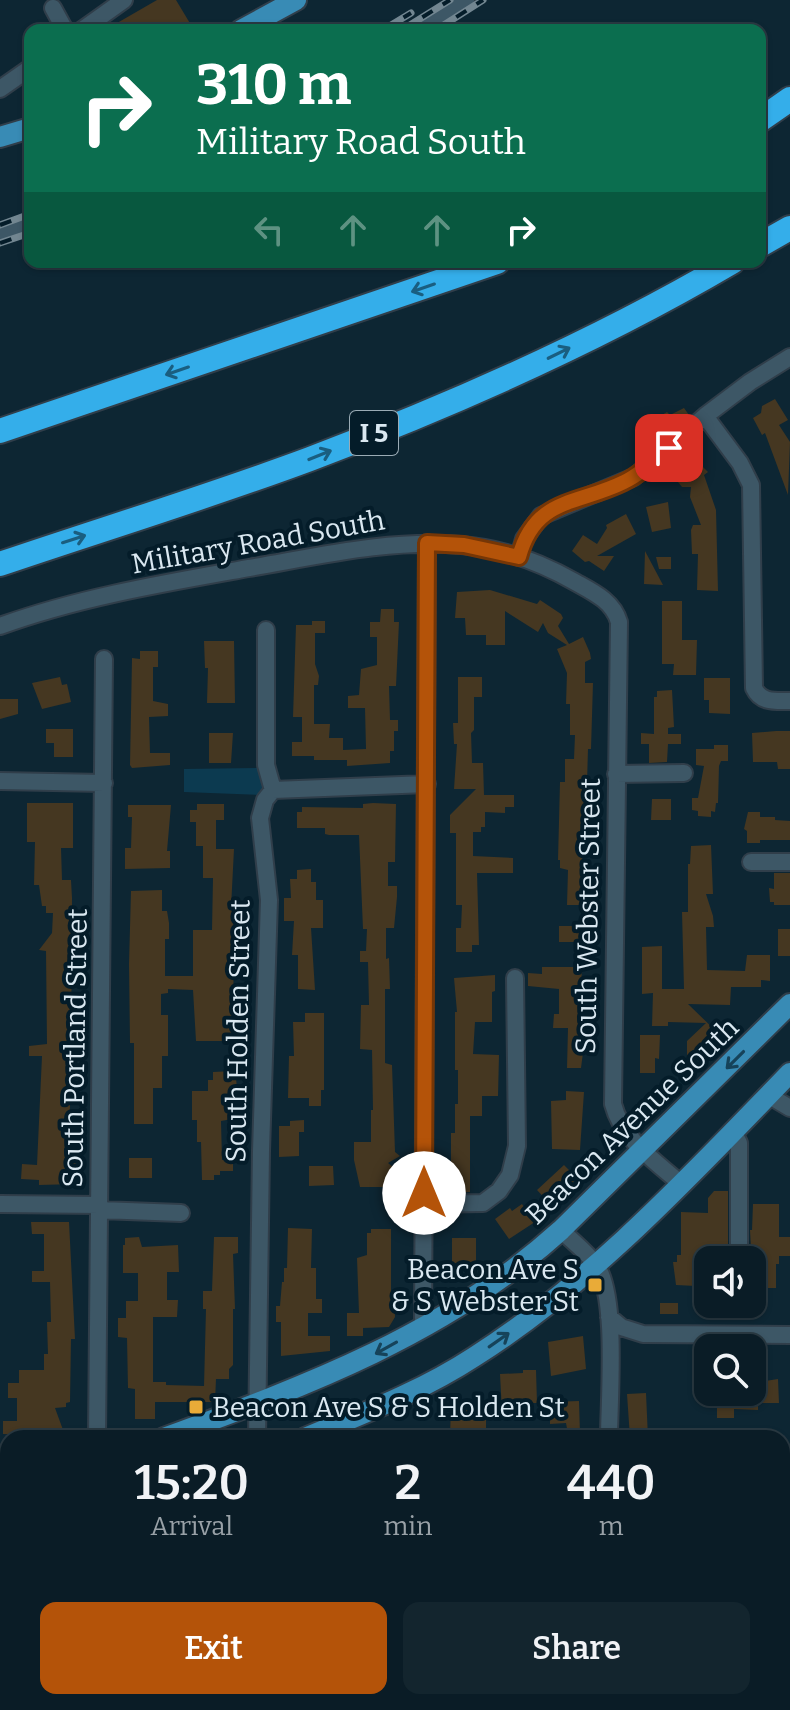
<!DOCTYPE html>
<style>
:root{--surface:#0a1c26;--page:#13252e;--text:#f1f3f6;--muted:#99a1a7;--line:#2a3a43;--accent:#b45309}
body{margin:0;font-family:Bitter,serif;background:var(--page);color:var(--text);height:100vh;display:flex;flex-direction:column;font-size:30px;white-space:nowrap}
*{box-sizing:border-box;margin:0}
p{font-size:26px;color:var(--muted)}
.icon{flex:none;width:44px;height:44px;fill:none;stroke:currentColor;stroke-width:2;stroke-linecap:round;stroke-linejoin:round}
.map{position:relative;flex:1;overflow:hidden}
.details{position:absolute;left:0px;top:1430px;width:790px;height:280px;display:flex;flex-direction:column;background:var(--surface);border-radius:24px 24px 0 0;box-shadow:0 2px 6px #0004,0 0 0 2px var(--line)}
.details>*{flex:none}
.guide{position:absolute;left:24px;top:24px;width:742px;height:244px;border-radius:16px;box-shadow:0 2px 6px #0004,0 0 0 2px var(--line);background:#0b6e4f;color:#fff;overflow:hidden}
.buttons{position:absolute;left:694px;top:1246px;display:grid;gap:16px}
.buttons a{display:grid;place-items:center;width:72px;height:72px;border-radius:16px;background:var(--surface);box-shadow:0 2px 6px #0004,0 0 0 2px var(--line);font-size:40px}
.pin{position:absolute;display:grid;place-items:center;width:68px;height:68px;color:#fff;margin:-34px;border-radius:16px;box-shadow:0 4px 12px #0006}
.me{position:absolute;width:88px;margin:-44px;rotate:0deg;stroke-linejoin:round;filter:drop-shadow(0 0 6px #0008)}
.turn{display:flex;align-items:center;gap:28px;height:168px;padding:0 40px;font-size:36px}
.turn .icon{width:104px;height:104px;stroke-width:2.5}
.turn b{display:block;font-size:56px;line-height:68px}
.lanes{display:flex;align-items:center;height:76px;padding:0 40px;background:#0003;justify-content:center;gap:40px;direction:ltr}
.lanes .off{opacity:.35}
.eta{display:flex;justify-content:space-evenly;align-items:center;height:136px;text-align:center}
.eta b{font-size:48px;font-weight:600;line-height:56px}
.cta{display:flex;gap:16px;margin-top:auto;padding:16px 40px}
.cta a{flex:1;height:92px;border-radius:16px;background:var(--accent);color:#fff;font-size:32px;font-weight:600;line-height:92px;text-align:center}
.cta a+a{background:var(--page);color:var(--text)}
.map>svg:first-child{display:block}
.green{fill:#0c3a50}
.building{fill:#453721}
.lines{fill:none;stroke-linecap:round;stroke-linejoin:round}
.minor-casing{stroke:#303e4a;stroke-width:20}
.major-casing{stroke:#303e4a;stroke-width:24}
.highway-casing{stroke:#303e4a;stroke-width:28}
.minor{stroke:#3d5766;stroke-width:16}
.major{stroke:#388bb5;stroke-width:20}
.highway{stroke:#34aeea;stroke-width:24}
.rail-casing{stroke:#728691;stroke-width:7}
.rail{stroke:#041c29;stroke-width:4;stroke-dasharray:12;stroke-linecap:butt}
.oneway{stroke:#1a5e80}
.oneway2{stroke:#16435a}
.route-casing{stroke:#753606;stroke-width:20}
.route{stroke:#b45309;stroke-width:14}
.poi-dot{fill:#e9ab38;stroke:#041c29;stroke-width:3}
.labels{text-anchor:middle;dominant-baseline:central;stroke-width:8;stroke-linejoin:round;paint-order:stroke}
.shield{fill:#041c29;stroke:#9aabb5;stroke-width:2}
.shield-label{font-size:26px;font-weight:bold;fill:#dae8f1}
.street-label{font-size:28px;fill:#dae8f1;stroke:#041c29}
.poi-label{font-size:28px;fill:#dae8f1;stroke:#041c29;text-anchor:end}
</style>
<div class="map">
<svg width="790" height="1710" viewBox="0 0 790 1710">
<rect width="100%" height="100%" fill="#0d2633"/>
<!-- green -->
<path class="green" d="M259,768L266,791L264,795L184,792V769Z"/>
<!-- building -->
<path class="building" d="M157,0H176L194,30H105Z
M775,399L788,420L779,425L790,442L788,495L765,433L762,435L753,418L761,413L762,406Z
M684,408L689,415L660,440L654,434L658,431L652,421L667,412L670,415Z
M690,454L708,472L704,475L716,510L718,591L697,590L698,554H692L691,530L693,525H701L690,497L691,487H682L669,471Z
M668,502L671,528L652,532L646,507Z
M626,514L636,534L597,556H614L604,571L589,561L585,562L572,551L583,535L597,544L607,528L606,525Z
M645,551L663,585L644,584Z
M656,557H671V569H659Z
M490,590L537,604L540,600L561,614L563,618L558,626L569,644L583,637L590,653L591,659L585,662V683H593L591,749H588L585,851H582L584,905H567L568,870L560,868V860H558L560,782H565V759H574L575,735H570V704H566L567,673L557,649L567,645L548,633L543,623L538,632L505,611V645H486V635H466L465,618H455L457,592Z
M662,601H682V640H697L696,675H673L674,664H662Z
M381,609H394V622H399L396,686H389L390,720H398V731H394V751H390V763L347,766V760H314V756H292V742H302V717H293L296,625H312V621H325V633H315V664L319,676L318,685H314V724H330L329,738H343V750L366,749L365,708H348V696L359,695L361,669L377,665V637H370V622H380Z
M204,641H234L235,703H207L208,668H205Z
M140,651H158V667H153V701L168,704V716L149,717L150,753H170V765L132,768L130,765L132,658L140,659Z
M60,677L62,685L67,684L71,702L42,709L32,683Z
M458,677H482V697H474V730L471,733L472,763H483L484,795H514V807H505V813L485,812V827H481V832H473V856L513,858V873H477L479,945H472V952H456V928H461L462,905H456V833H450V815L476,789H454L457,744H454L453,723H458Z
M704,678H730V714L709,713V700H704Z
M672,690L674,727L668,728V734H681V744H668L667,762L649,763V744H641V733L654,734V697H657V691Z
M0,699H18V714L0,719Z
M46,729H73V757H54V743H46Z
M776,731H790V769H778L777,762H753L752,733Z
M209,733H233L231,763H209Z
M714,745H728V761H721L719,766L718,803H716L715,812L711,811V817L698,816V811L692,810V798H698L704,766L696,765V749H714Z
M652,799H671V820H651Z
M27,803H73V848H61L62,880H71L72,898L71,1075H66V1101L70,1104L69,1138H72V1158H75L76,1169L80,1168V1180H76V1184L39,1185V1180L21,1179L22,1164L37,1165L42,1056H29V1046L47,1044L46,951L39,950L52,933L53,913H46V906H42L39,885H34L35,842H27Z
M373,803L396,804L395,862H388V886H397V897L394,928H386V959L389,958L390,989H385V1063L392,1065L395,1152L400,1156L388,1163L398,1171L395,1174V1187H360L354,1160V1142H371V1110H373L372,1050L360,1049L361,1005H369L368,962H360V951H366L367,929H363L359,835H329L325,834V828H297V812H302V807L363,808V804Z
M197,804H224V820H216V849H234L231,908H233L234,931L233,1029L235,1041H196L193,990L168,989V993L161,994V1015H168V1056H162V1088H153V1124H134V1043H130L129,964L131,891L162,890V911H167L169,923V939H165V976H193V930H212L213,878H203V846H196V822H190V810H197Z
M128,805H171L167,851H170V868L125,869V848H131L132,817H128Z
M748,812H760V817H775V820L790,821V840H760V843H747V831L744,829Z
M711,845L713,894H706L713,916L714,927H706L707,970L745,971L747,955H770V981L761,980V987H731L730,1005L688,1004L720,1035L687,1066V1041L706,1023L668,1022V1026H652L653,993L642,994V947L662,946V989H684L682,912H688V864H690L691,846Z
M311,869V882H316V900H323V928H311L315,990L298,989V955H292L294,921H284V898H291L290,879H297V870Z
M774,873H790V905H774V902H770L769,888L774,889Z
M559,926H584L583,942H559Z
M778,929H790V956H778Z
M542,967H582L580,1011H582L581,1045H584L581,1068H567L568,1028H553L554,1014H559V989L528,986V973L542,974Z
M495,975V991L492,992V1022H475L473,1054L499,1055L498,1096H482V1116H470V1192L451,1193V1133H455V1104H458V1070H455V1012H457L454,978Z
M305,1013H324V1090H321V1106H309V1098H288L289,1056H294L293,1022H305Z
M640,1035H660L659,1059L655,1058V1073H640Z
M233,1071L234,1077H236L237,1090H233L232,1119L221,1121L222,1160H233V1171H220V1175H214V1180H202L201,1142H197V1120H192V1091H208V1080H213V1072Z
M566,1091L584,1092L580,1150L552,1149L551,1101L566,1100Z
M304,1120V1132H299V1156L279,1157V1126H290V1121Z
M129,1158H152V1178H129Z
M564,1165L577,1178L551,1205L537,1190Z
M309,1166H333L334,1185L309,1186Z
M714,1191H728V1248L731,1260H698L696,1286L676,1285L673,1262H677V1255H681V1212L708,1213V1198Z
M522,1204L535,1222L509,1239L495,1219L510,1208L512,1211Z
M753,1204H779V1237H790V1256H779V1264H776V1288H753L750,1230H752Z
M31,1222H69L75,1339H71L70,1402L66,1403V1407L55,1408L66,1438H30L29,1435L3,1434V1421H17V1398H8V1383H19V1370H44V1354H48L47,1322H51L50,1282H32V1271H44V1234H32Z
M288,1228L312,1229L311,1268H316V1299H322V1313H308V1336H330V1351L281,1356V1322H276V1306H280L282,1282H284V1268H287Z
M371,1229H391V1291H394L395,1317L389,1327L363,1328V1336H347V1313H359L357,1258L367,1255V1233H371Z
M139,1237L142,1247L178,1245L179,1272H167V1300H178L177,1317H153V1382H166V1385L204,1386L206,1309H203V1291H212L214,1237H238V1253L233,1254L235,1309H233V1365L229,1369V1379H216L215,1402H155V1419H135V1389L128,1388L127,1338L118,1337V1318H126V1301H138V1273H123V1245H125V1238Z
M452,1238H476V1264L452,1263Z
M660,1303H678V1314H660Z
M583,1336L586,1369L551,1376L548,1342Z
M523,1370H536L537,1403H526V1408L518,1411L502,1412L500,1374L523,1373Z
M778,1379L779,1403H758V1410L734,1409V1418H717V1407H721V1392H752V1383Z
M646,1393L648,1438H630L627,1394Z
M579,1401L580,1434H568L566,1423L550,1424V1402Z
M451,1404H465V1410H486V1438L450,1437Z"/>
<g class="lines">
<defs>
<path id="minor" d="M53,8L65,30
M82,30L124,0
M418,30L466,0
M0,89L30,68
M0,233L30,223
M705,416L740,463L751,485L754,688C761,703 775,701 790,701
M519,557L524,539L541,516L634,477L705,416L750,382L790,357
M0,626C80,597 165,583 249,568C319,556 389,539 461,545C502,548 540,562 575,582C593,592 613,601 619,622L613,1104C622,1139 655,1161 680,1183
M616,774L684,773
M0,781L104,783
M273,790L427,784
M751,862H790
M768,1095L790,1108
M733,1131L739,1143V1248
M0,1204L100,1205
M424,1204L483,1203L499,1191L510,1175L517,1146L515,978
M100,1210L181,1213
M561,1230C572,1241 587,1252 596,1265C618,1295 609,1399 609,1438
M609,1317L621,1327L643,1334L790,1335
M423,1327L427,543
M97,1438L104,659
M257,1438L261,1151L269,900L260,818L265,800L273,790L266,765V630
M782,1562H790
M607,1702L608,1710
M759,1702L762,1710
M93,1710V1702
M257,1710L258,1702
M419,1710V1702"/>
<path id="major" d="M241,30L296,0
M0,137L30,128
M164,1438C308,1385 446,1334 561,1230L790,1004
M305,1438C362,1414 422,1391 474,1357C594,1281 692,1174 790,1073
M0,1497L8,1494
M0,1548L8,1545"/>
<path id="highway" d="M760,120L790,99
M760,245L790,228
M0,431L497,262
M0,564C103,529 208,497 310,459C455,404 598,341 732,262"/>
</defs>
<!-- minor casing -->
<use href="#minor" class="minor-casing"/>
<!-- major casing -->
<use href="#major" class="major-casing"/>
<!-- highway casing -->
<use href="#highway" class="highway-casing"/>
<!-- minor -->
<use href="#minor" class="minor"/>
<!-- major -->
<use href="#major" class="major"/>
<!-- highway -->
<use href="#highway" class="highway"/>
<defs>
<path id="rail" d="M383,30L411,13
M402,30L450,0
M436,30L483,0
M0,225L30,214
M0,243L30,233"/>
</defs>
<!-- rail casing -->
<use href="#rail" class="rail-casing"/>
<!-- rail -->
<use href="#rail" class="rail"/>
</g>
<!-- one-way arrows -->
<defs><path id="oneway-shaft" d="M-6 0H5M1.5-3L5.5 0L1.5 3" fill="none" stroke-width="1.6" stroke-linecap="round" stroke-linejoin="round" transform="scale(2)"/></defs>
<g class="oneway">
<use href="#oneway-shaft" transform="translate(423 288) rotate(161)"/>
<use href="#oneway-shaft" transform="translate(559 353) rotate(-26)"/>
<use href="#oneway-shaft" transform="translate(177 371) rotate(161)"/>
<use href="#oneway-shaft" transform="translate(320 455) rotate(-22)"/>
<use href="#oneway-shaft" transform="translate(74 539) rotate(-18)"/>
</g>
<g class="oneway2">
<use href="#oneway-shaft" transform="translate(735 1060) rotate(135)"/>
<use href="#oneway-shaft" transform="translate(499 1340) rotate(-35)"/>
<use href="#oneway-shaft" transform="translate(386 1348) rotate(151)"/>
</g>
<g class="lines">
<defs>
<path id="route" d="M424,1193L427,543L464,545L519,557C535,497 578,505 624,482C641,474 655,460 669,448"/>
</defs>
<!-- route casing -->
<use href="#route" class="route-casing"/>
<!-- route -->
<use href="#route" class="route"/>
</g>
<!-- markers -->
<g class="poi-dot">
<rect x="587" y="1277" width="16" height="16" rx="4"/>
<rect x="188" y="1399" width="16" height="16" rx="4"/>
</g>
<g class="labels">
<!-- shield labels -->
<rect class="shield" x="350" y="411" width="48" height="44" rx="6"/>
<g class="shield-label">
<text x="374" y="433">I 5</text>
</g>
<!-- street labels -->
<g class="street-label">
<text transform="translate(258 542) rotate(-10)">Military Road South</text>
<text transform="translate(588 916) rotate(-89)">South Webster Street</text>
<text transform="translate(238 1031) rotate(-89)">South Holden Street</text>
<text transform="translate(75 1048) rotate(-89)">South Portland Street</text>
<text transform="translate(632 1121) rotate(-44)">Beacon Avenue South</text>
</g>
<!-- poi labels -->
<g class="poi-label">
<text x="579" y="1269">Beacon Ave S<tspan x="579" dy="32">&amp; S Webster St</tspan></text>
<text x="212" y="1407" text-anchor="start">Beacon Ave S &amp; S Holden St</text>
</g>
</g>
</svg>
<div class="buttons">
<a><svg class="icon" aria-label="sound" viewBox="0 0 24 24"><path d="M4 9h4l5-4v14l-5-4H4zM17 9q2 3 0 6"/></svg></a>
<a><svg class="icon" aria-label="search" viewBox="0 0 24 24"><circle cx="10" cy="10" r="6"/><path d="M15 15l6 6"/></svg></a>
</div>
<div class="pin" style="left:669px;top:448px;background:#d93025"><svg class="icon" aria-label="arrive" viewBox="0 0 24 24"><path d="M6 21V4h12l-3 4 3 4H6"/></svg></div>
<svg class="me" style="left:424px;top:1193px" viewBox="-20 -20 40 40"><circle r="19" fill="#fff"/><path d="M0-13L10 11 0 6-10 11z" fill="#b45309"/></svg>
<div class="guide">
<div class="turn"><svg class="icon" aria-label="right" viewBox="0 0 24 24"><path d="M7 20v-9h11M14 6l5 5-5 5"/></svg><div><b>310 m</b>Military Road South</div></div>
<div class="lanes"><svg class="icon off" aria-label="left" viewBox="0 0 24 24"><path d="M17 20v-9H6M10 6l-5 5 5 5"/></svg><svg class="icon off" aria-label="ahead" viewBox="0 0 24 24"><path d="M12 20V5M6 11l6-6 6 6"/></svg><svg class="icon off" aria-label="ahead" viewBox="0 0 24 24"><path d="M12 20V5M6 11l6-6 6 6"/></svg><svg class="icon" aria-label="right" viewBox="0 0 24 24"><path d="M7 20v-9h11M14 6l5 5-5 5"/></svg></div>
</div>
<section class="details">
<div class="eta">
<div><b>15:20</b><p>Arrival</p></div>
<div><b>2</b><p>min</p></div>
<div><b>440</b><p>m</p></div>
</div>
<div class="cta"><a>Exit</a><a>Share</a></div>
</section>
</div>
